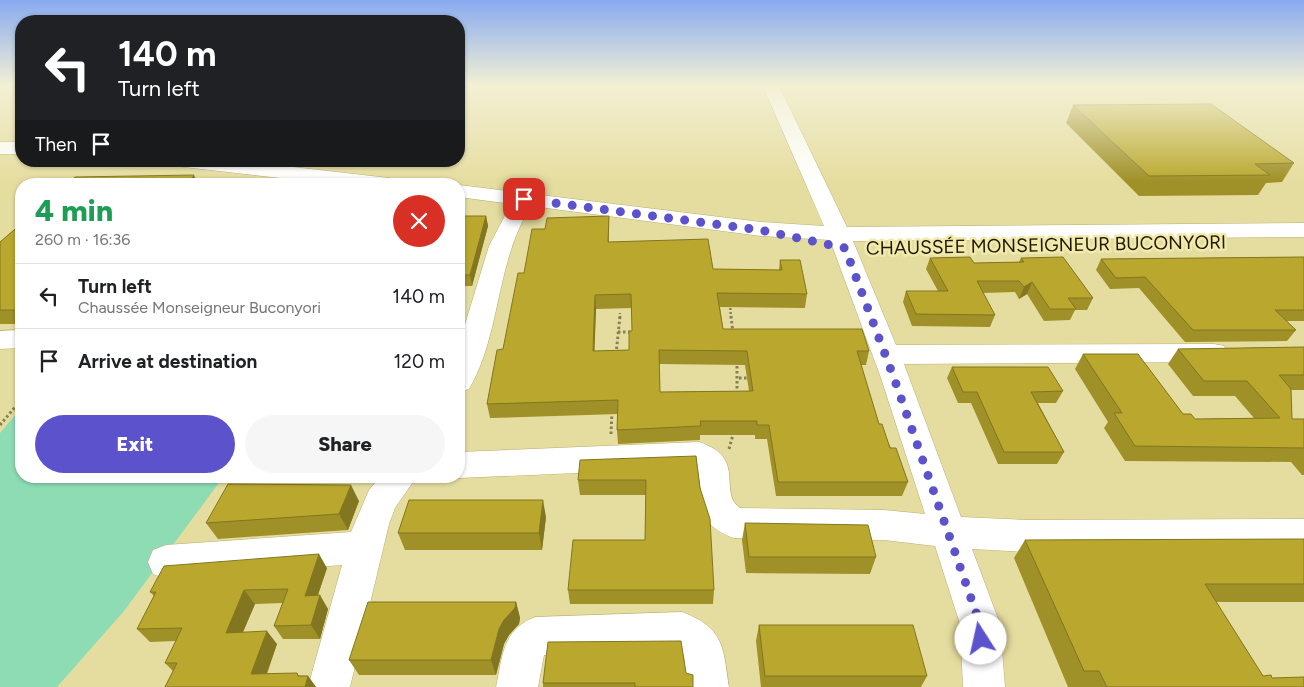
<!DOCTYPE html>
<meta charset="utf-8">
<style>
:root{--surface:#fff;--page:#f6f6f6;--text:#202124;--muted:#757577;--line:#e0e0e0;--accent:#5c53cc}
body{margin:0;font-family:Figtree,sans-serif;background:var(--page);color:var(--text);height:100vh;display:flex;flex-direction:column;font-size:19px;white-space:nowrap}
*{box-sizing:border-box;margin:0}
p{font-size:16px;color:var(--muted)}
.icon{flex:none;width:28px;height:28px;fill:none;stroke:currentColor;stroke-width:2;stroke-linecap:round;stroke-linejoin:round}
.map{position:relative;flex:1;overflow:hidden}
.details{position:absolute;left:15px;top:178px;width:450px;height:305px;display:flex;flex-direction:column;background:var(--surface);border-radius:20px;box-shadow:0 1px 4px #0004}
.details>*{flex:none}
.guide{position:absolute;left:15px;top:15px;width:450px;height:152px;border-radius:20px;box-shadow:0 1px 4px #0004;background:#202124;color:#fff;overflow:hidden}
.pin{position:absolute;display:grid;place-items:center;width:42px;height:42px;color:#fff;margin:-21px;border-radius:10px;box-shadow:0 2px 8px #0006}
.me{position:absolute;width:55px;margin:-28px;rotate:350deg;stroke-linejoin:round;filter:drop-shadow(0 0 4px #0008)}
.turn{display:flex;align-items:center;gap:18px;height:105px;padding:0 20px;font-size:22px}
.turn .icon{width:65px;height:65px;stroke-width:2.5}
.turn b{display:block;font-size:35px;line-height:42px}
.then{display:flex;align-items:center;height:48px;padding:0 20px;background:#0003;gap:10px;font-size:19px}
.round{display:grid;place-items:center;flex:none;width:52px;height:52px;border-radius:26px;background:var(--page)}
.headline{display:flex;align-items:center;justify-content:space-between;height:85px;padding:0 20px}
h1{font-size:30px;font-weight:800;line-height:38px;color:#1e9e55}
.button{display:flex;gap:10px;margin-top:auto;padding:10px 20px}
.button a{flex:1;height:58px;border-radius:30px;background:var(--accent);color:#fff;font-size:20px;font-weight:800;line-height:58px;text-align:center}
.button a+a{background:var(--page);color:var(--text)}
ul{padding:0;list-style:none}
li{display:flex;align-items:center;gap:15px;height:65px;padding:0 20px;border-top:1px solid var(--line)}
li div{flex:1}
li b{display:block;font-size:19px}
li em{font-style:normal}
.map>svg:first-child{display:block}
.green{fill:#8ddcb4}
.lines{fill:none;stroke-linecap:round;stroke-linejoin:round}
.minor-casing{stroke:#b8af73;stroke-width:1}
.path-far1{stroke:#878055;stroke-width:2.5;stroke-dasharray:2 2;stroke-linecap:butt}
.path{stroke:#878055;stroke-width:3;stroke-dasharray:2.5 2.5;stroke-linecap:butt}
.minor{fill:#fff;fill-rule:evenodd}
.wall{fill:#9f9027;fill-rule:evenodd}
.shaded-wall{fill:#827620}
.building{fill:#b9a82d;stroke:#827620;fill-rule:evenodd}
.route{stroke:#5c53cc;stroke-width:9;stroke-dasharray:0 16.2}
.labels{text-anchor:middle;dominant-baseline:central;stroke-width:5;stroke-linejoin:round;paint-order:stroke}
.street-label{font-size:19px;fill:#1e1a03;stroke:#f2eaac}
</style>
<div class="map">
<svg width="1304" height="687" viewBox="0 0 1304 687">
<rect width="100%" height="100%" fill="#e5dd9f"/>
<!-- green -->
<path class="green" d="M21,408V476H224L124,611L57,687H0V433Z"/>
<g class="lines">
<defs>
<path id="minor" d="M763,86H779L847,227L1304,223V237L853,241L896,345L1214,344L1224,346L1228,353L1224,360L1214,362L904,364L961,517L1027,520L1304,519V551L1027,552L972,549L1000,624L1005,687H963L960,624L935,546L884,540L734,538C696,525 702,502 697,470L694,468L459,478L454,476H459V452L699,442C748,458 717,491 740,508L884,510L925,514L881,378L830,240L761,236L531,206C495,263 501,335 469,389L459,392V344L489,246L511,204L459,197V185L761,222L824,226Z
M0,142H21V154H0Z
M174,161H240L389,178L396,180L399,184H332L184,167L177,165Z
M21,330V348L0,349V331Z
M381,476H417L395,508L389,524L350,687H308L342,565L166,579L153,574L148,562L153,550L166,545L351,532L369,490Z
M682,612C724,628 723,646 729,687H687L684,656L678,650L544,655L538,687H496C503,655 502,630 535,617Z"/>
</defs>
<!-- minor casing -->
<use href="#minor" class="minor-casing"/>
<!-- path-far1 -->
<path class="path-far1" d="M730,304L731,318
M620,318V313"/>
<!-- path -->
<path class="path" d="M731,316L733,333
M618,332H632
M616,354L620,316
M737,361V395
M739,378H750
M0,425L21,400
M611,434L612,410
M729,449L734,431"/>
<!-- minor -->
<use href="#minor" class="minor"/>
</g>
<!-- wall -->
<path class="wall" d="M1073,105L1294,163L1282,182L1266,183L1258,195L1139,196L1066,123Z
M459,216H486L488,226L472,286H464L459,305Z
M609,216V242L713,269L779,270L780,260L807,294L805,308L720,307L723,329L869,351L866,365H861L879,424L908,482L902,496H776L767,439H755V435H700V440L618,444L617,430L618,414L490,418L487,404L524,273L545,229ZM632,308V331L629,350L594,351L596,309ZM659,364L745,365L749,391L660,392Z
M21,224V324H0V242Z
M1304,257V321H1286L1296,330L1287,341L1185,342L1139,288L1110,289L1096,270L1101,259Z
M930,258L974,263L1019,262L1021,258L1093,298L1087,310H1075L1070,320L1044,321L1027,294L1019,299L1015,292L983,293L995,315L990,327L912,326L903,302L906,291H938L926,269Z
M1304,347V390H1291L1292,419H1304V475H1302L1291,462L1125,461L1104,428L1108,422L1075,369L1083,354L1183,414L1195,419L1254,418L1235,396H1193L1168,364L1178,349Z
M952,367L1063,391L1056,403H1038L1064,452L1057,464H998L971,403H958L947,378Z
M696,456L714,590L713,604H570L568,590L645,540L646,495H580L578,480Z
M359,501L348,530L218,539L206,523Z
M546,517L542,550H405L398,533Z
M745,523L876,557L870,574L746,573L742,540Z
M1304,539V602H1216L1263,676L1304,687H1068L1014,558L1025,540Z
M327,568L318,595L328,609L320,639H283L274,626L283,603L255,604L243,632L277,644L267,674L308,676L316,687H165L173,671L165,663L176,641L150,642L137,629L154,596L150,592Z
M516,602L520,618L519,624L509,635L504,644L496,675H359L349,660Z
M759,625L927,676L921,687H761L756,641Z
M686,673L693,687H543V683Z"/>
<!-- shaded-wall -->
<path class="shaded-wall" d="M194,175L198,184H187Z
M486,216L488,226L472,286L470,275Z
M461,275L464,286L459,305V284Z
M1032,282L1027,294L1019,299L1024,287Z
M595,295L596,309L594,365L593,351Z
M351,485L359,501L348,530L339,514Z
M543,500L546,517L542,550L539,533Z
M319,554L327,568L313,609L305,596Z
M244,590L255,604L237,646L226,633Z
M320,595L328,609L320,639L311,625Z
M516,602L520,618L519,624L509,635L504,644L496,675L491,660L499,629L504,620Z
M267,631L277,644L262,686L251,674Z
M297,673L306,685L308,676L316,687H305Z"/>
<!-- building -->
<path class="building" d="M1211,104L1294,163L1255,164L1270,175L1149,176L1073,105Z
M194,175L187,184H67L75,177Z
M459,216H486L470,275H461L459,284Z
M609,216L608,242L708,239L713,269L782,270L780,260H800L807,294L717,293L723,329H862L869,351H857L879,424H882L890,448H896L908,482H778L769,425H757V421H700L701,426L617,430L618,400L487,404L497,350L503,349L518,273H524L532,229H545L547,218ZM631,294L632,331H629V350L593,351L595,295ZM659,350L747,351L753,391L660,392Z
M21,224V310H0V242Z
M970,257L974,263L1024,262L1021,258L1063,257L1093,298H1068L1076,309H1050L1032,282L1024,287L1019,281H977L995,315L916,314L906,291H948L930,258Z
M1304,257V310H1275L1296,330H1193L1145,277L1116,278L1101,259Z
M1304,347V375H1279L1291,389L1292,419H1304V448L1135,446L1114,413H1122L1083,354H1138L1183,414H1191L1195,419L1280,418L1247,381H1204L1178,349Z
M952,367H1048L1063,391L1031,392L1064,452H1004L977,392H963Z
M696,456L700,488L710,519L714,590H568L573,540H645L646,480H578L580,460Z
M228,484L351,485L339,514L206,523Z
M409,500H543L539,533H398Z
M745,523L868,525L876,557H749Z
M1304,539V584H1205L1263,676L1271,675L1272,678L1304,677V687H1107L1099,671H1084L1025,540Z
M319,554L305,596L320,595L311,625L274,626L288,589L244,590L226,633L267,631L251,674L297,673L298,676H308L305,687H165L177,663H165L182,628L137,629L156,592H150L164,566Z
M368,602H516L515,608L504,620L499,629L491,660H349Z
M759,625H913L927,676H765Z
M681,641L686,673L693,675V687H635V683H543L548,642Z"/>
<!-- sky -->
<linearGradient id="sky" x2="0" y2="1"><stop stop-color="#88aaf0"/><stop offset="0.47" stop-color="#f3f0d4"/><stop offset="1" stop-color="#f3f0d4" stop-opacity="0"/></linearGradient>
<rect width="1304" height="182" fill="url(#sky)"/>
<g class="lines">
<!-- route -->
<path class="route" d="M524,199L760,230L845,248L894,378L980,624L981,639"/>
</g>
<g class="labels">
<!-- street labels -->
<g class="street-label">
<text transform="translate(1046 245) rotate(-1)">CHAUSSÉE MONSEIGNEUR BUCONYORI</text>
</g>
</g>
</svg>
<div class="pin" style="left:524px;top:199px;background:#d93025"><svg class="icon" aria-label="arrive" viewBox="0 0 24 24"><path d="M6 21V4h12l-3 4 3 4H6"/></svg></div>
<svg class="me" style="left:981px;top:639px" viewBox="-20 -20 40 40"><circle r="19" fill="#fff"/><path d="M0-13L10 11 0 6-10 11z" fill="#5c53cc"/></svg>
<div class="guide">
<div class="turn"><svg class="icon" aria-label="left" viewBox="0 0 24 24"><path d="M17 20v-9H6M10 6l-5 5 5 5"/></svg><div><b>140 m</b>Turn left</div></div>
<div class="then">Then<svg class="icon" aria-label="arrive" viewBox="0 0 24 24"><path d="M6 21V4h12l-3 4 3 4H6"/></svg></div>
</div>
<section class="details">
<div class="headline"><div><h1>4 min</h1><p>260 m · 16:36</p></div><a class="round" style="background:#d93025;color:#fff"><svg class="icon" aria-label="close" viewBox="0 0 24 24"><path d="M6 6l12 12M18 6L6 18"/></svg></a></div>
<ul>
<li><svg class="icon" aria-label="left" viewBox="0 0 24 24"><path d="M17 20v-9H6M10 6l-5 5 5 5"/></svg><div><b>Turn left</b><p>Chaussée Monseigneur Buconyori</p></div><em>140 m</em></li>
<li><svg class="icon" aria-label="arrive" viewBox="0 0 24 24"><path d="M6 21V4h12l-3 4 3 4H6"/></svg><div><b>Arrive at destination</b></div><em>120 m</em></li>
</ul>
<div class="button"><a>Exit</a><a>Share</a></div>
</section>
</div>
